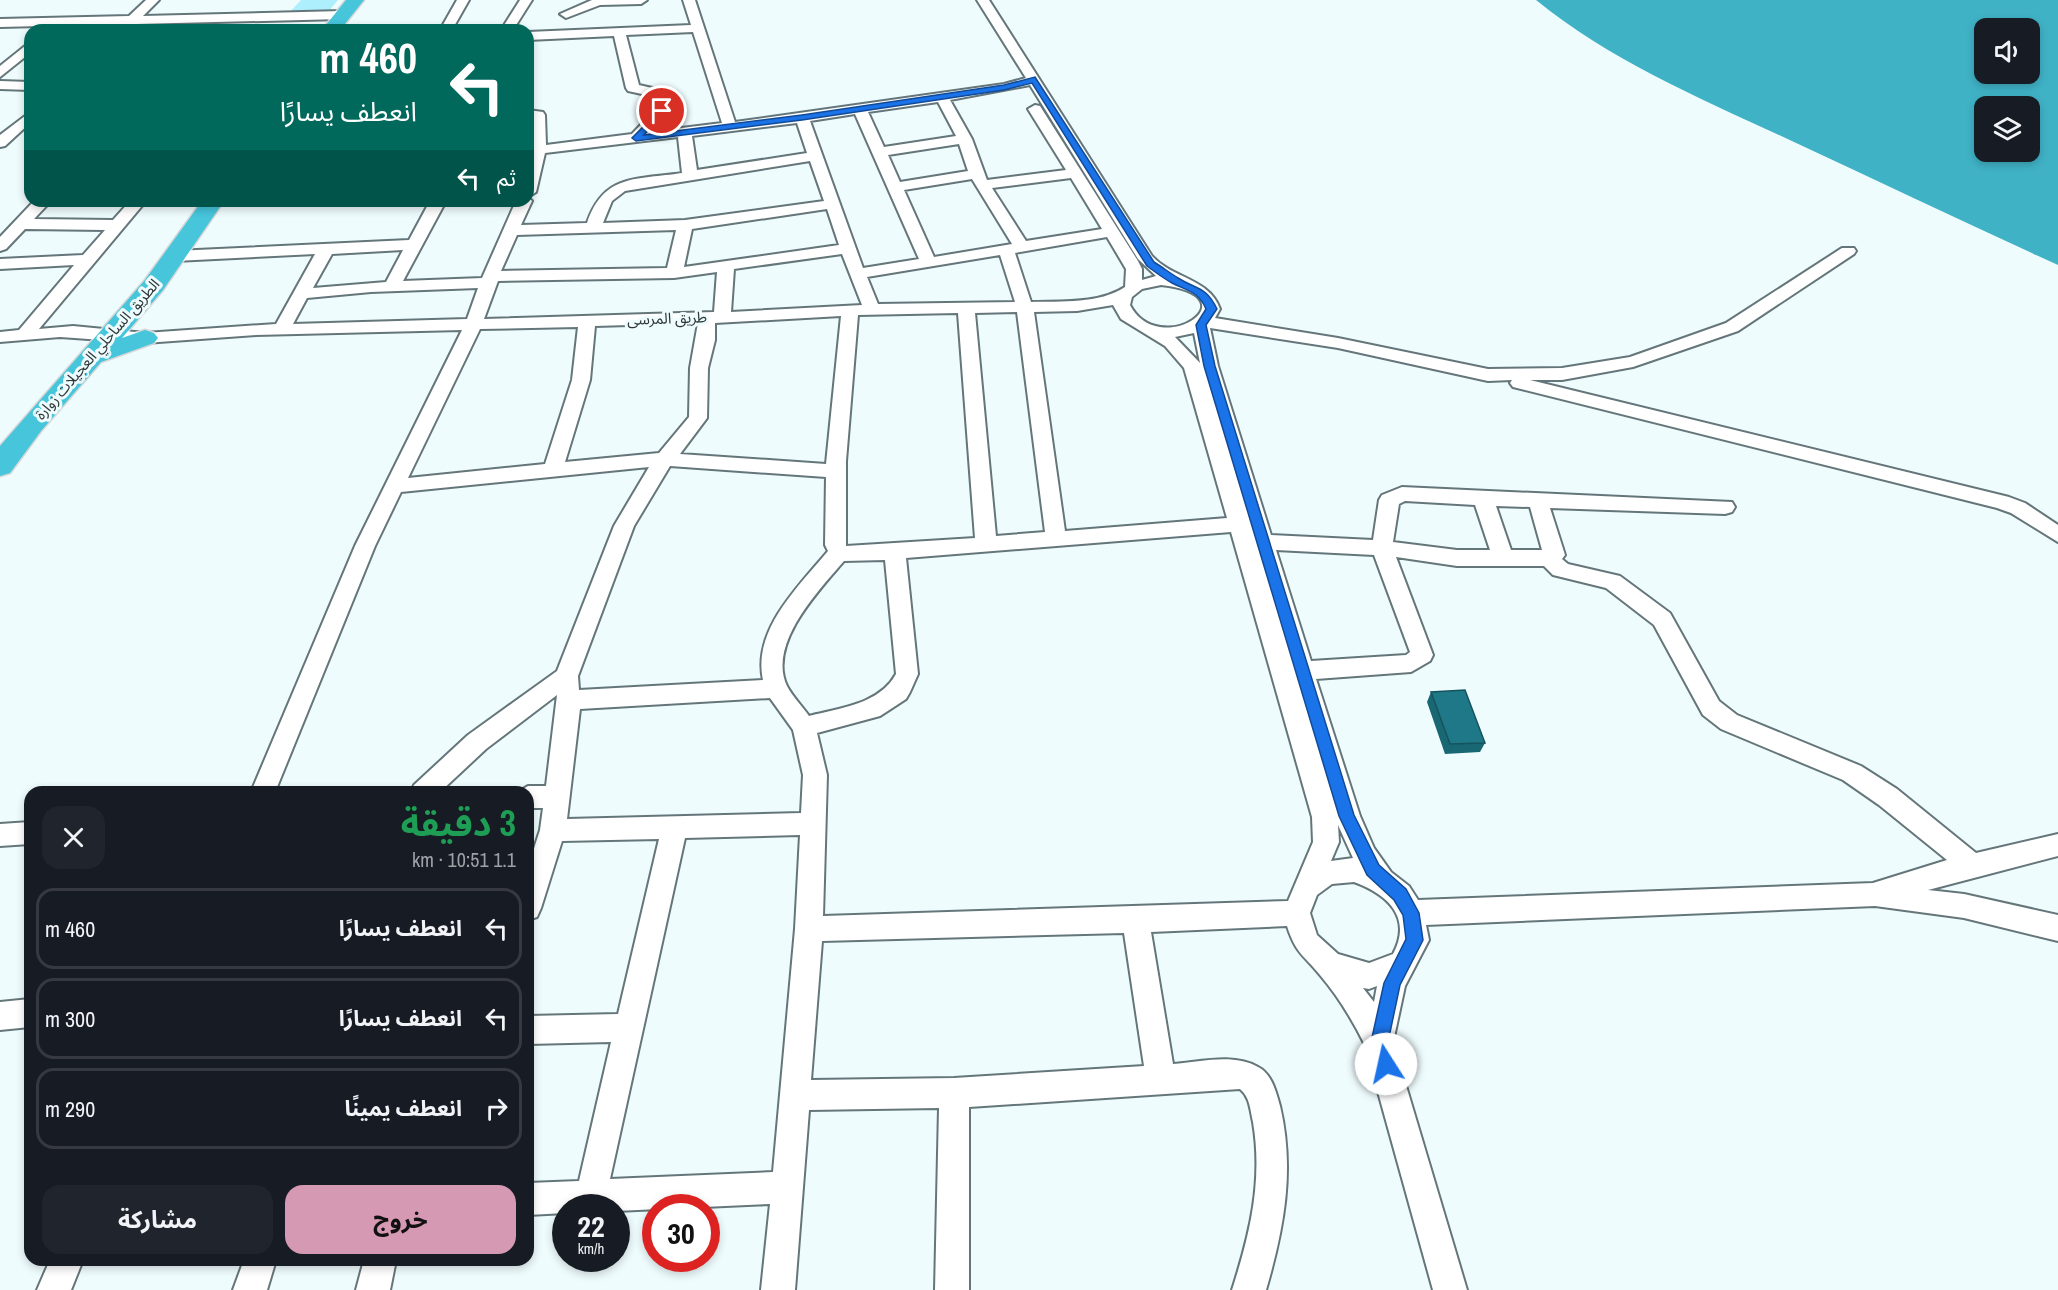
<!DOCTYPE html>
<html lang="ar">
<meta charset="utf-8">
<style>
:root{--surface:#171b24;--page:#20242c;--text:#f1f3f6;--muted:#9ea1a6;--line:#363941;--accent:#d699b3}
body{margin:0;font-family:"Archivo Narrow","Noto Sans Arabic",sans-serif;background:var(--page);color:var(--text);direction:rtl;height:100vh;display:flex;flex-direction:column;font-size:22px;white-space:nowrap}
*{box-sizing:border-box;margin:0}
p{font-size:20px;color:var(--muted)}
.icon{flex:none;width:33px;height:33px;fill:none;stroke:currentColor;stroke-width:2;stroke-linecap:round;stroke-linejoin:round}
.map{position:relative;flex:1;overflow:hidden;direction:ltr}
.panel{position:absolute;left:24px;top:786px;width:510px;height:480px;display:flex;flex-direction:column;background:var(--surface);border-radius:18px;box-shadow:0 3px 9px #0003;direction:rtl}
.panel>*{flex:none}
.hud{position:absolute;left:24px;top:24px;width:510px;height:183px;border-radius:18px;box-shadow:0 3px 9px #0003;direction:rtl;background:#00695c;color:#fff;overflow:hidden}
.controls{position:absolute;left:1974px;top:18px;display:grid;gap:12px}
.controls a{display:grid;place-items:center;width:66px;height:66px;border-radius:12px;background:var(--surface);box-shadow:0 3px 9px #0003;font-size:30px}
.speed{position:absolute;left:552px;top:1194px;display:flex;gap:12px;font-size:30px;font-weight:700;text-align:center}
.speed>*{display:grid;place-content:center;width:78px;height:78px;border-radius:50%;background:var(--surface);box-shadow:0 3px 9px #0003;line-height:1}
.speed small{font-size:15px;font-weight:400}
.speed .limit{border:9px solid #d22;background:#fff;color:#111}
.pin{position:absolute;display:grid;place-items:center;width:51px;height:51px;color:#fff;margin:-26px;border:3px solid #fff;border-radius:50%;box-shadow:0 2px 6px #0007}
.me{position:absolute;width:66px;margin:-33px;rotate:350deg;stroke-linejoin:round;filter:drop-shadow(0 0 4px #0008)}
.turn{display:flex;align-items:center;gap:21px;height:126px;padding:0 18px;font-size:27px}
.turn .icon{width:78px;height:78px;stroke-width:2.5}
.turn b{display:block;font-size:42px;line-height:51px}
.then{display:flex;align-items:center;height:57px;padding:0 18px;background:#0003;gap:12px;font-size:22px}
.round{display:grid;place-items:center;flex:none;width:63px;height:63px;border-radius:18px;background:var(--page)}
.summary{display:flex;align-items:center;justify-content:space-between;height:102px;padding:0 18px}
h1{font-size:36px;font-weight:700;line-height:45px;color:#1e9e55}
.cta{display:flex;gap:12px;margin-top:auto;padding:12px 18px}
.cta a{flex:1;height:69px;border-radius:18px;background:var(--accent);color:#111;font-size:24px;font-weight:700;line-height:69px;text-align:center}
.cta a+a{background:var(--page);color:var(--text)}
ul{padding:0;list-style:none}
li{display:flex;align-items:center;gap:18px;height:81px;margin:0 12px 9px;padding:0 6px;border:3px solid var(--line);border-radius:18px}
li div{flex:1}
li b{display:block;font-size:22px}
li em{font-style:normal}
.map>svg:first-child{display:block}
.green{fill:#adeffc}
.water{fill:#40b2c6;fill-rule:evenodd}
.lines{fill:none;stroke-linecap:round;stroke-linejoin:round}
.minor-casing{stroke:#64767a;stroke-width:4}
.highway-casing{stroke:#d5d7d7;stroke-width:3}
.minor{fill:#fff;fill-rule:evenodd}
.highway{fill:#46c5db;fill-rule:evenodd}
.wall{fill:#1a6774}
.building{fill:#1e7887;stroke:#15545e;stroke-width:1.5}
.route{fill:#1a73e8;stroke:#114b97;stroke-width:1.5}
.labels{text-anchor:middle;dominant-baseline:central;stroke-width:6;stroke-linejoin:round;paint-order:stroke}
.far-street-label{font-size:15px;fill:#2d3537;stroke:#effcfe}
</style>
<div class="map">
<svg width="2058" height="1290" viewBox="0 0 2058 1290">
<rect width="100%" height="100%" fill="#effcfe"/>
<!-- green -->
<path class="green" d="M301,0H338L328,12L289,13Z"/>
<!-- water -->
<path class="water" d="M1536,0H2058V265C1970,225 1882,183 1794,142C1706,101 1612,62 1536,0ZM1984,28H2030V74H1984ZM1984,106H2030V152H1984Z"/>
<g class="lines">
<defs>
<path id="minor" d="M146,0H159L143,16L342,11L348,15L342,19L136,24L126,30L122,29L121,24L0,27V19L129,16Z
M457,0H469L452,30H440Z
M520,0H532L513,30H501Z
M592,0H647L641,4L600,5L566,18L560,14Z
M683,0H695L735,122L1004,84L1026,78L977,0H989L1152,256C1173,279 1209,278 1220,309L1215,318L1338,338L1488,369L1562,368L1630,357L1726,323L1842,248H1854L1856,251L1854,254L1738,331L1633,367L1562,380H1530L2009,497L2025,503L2058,525V542L2011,513L1997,508L1513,387L1510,383L1512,380L1488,381L1338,348L1210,328L1218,366L1271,535L1373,540L1379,500L1382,495L1402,487L1732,502L1735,507L1732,512L1725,514L1550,508L1565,555L1562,559L1568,564L1620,576L1670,613L1719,701L1737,715L1861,766L1897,789L1976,853L2058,834V856L1928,890L1964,894L2058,915V941L1964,918L1875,906L1426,925L1429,940L1405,986L1393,1042L1467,1290H1433L1365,1045C1353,1021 1338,996 1320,975C1303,954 1296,954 1287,926L1151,932L1173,1064C1200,1062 1234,1053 1258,1067C1272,1074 1276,1092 1280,1106C1295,1170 1284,1228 1266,1290H1232C1250,1234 1263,1181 1253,1122C1250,1109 1250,1097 1240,1089L969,1107V1290H935L939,1108L809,1110L795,1290H761L770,1204L616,1211V1208H566V1213L528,1215V1183L579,1181L611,1042L528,1044V1016L618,1014L659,839L562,841L541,908L537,917L528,920V867L540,830L543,808H528V792H518L528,786H546L557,695L486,749L440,792H411L414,785L468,735L557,671L614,526L649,467L401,492L375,546L275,792H251L355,546L462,330L256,335L145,343L60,337L0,342V332L19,330L74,265L0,269V259L83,255L105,230L25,229L6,249L0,251V237L34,201H51L34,219L113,220L130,201H146L39,329L73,326L145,333L276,324L315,254L175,261L167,256L175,251L409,240L430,201H446L403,281L482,278L516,201H528V197L532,201L521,225L587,223C604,173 637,180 682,173L678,137L545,153L536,192L528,197V165L533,131L528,110L543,112L545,115L546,145L632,134L655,110L654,98L651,96L628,91L626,88L614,36L528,40V32L691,25ZM693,32L722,123L649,132L669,111L668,97L661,90L639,85L626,35ZM1030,85L1138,259L1156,276L1142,280V269L1138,261L1040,106L1035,105L1028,109L1066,170L987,180L972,139L950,100ZM938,102L956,136L884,147L868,112ZM855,114L919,259L863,268L810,121ZM797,123L807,153L697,170L692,136ZM959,144L968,171L900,182L888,155ZM810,161L824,201L685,220L603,223L612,201L625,191ZM1071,178L1102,229L1026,241L992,188ZM972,179L1012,244L934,257L904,190ZM827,209L839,245L684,267L692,229ZM676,230L667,268L501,271L517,235ZM1107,237L1126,269L1125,287C1099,304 1062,301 1031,302L1015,253ZM403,250L386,282L313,288L332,254ZM842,254L862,305L731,312L734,269ZM1000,255L1015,302L878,304L867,277ZM717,272L714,312L484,319L498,281L674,278ZM1161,285C1257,296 1159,361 1130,305L1132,297L1142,289ZM478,288L467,319L293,324L307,298L371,292ZM1113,305L1121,319L1165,346L1184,368L1227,518L1065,531L1034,312L1077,311ZM1017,312L1045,532L996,536L975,313ZM958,313L975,538L846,546V461L858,315ZM841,316L826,464L680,454L707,418L708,368L715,340V323ZM698,323L690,368L689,417L659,453L565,462L590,380L595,326ZM578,327L572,380L545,464L408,478L480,329ZM1194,333L1200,363L1175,337ZM670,466L826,477L825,545L828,551C799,586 752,630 763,680L579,690L578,676L634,526ZM1405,501L1475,505L1490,550H1457L1393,542L1399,504ZM1496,506L1530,507L1542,550H1511ZM1231,532L1312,817L1313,842L1288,901L823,916L827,775L817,733L880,716L906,699L910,692L918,674L906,558ZM1276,550L1374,555L1410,652L1406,655L1311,661ZM1396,557L1457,566H1544L1553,575L1606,588L1654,625L1703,715L1721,729L1843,780L1879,805L1947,860L1873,883L1418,900L1409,886L1391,872L1374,848L1360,816L1316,679L1411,672L1430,661L1433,655ZM885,560L896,674C880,704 840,708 809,716C802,706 792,696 787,686C767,644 819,590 844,561ZM770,698L793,730L803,775L801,813L567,819L580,709ZM1338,825L1353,858L1331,861L1339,842ZM800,835L795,929L773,1172L610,1179L685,838ZM1354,882C1387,894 1413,917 1393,954L1369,963L1338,954L1317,935L1310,913L1317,895L1332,884ZM1124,933L1144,1066L954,1078L811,1080L822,941ZM1377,986L1374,1002L1363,988L1369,989Z
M30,42V53L0,77V66Z
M0,81L30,82V90L0,89Z
M25,116L30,117V123L5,146L0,147V135Z
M30,822V844L0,846V824Z
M30,999V1027L0,1030V1002Z
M50,1260H83L71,1290H37Z
M244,1260H276L267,1290H233Z
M364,1260H396L390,1290H356Z"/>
<path id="highway" d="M346,0H364L340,30H322Z
M202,201H224L163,290L122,338L145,330L154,333L158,338L154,343L101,362L41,431L10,473L0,476V446L145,280Z"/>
</defs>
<!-- minor casing -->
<use href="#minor" class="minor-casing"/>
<!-- highway casing -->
<use href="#highway" class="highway-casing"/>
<!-- minor -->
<use href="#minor" class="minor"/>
<!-- highway -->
<use href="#highway" class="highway"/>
</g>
<!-- wall -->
<path class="wall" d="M1431,692L1485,743L1480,752L1445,754L1427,702Z"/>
<!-- building -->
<path class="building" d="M1465,690L1485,743L1450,744L1431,692Z"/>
<!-- route -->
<path class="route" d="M1035,77L1154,262C1162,267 1170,273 1178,278C1197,290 1206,286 1217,309L1206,325L1215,366L1354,815L1379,865L1406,889L1419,913L1423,940L1400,985L1388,1042L1395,1064L1392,1071L1386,1073L1379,1071L1371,1042L1384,983L1406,939L1403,915L1394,900L1367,875L1339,816L1204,366L1196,325L1206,309C1199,292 1188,291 1172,283C1163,278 1155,272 1147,266L1032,83L1004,90L802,120L636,141L632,138L662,108L666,111L644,135L802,115L1004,85Z"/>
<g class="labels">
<!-- far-street labels -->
<g class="far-street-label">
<text transform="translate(667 318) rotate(-2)">طريق المرسى</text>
<text transform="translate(97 349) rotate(-49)">الطريق الساحلي العجيلات زوارة</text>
</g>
</g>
</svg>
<div class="controls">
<a><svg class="icon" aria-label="sound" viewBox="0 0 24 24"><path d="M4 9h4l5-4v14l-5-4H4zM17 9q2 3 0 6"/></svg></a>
<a><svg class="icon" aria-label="layers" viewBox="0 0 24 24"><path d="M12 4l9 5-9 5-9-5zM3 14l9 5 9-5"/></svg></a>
</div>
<div class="speed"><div>22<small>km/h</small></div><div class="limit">30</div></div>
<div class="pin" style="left:662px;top:111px;background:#d93025"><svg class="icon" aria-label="arrive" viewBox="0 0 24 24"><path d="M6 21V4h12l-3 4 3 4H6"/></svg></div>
<svg class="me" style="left:1386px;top:1064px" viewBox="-20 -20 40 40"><circle r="19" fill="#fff"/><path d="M0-13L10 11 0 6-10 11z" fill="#1a73e8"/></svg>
<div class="hud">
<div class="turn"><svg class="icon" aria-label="left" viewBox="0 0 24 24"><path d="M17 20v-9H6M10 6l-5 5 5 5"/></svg><div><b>460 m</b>انعطف يسارًا</div></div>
<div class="then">ثم<svg class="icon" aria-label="left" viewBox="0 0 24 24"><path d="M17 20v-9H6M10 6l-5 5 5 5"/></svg></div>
</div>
<section class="panel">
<div class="summary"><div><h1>3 دقيقة</h1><p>1.1 km · 10:51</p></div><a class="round"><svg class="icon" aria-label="close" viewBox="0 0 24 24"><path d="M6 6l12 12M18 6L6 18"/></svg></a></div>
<ul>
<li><svg class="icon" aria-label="left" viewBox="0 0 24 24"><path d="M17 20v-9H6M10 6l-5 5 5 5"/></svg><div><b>انعطف يسارًا</b></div><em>460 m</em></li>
<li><svg class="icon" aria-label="left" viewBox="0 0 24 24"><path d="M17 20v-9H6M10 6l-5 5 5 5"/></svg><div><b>انعطف يسارًا</b></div><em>300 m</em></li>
<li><svg class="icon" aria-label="right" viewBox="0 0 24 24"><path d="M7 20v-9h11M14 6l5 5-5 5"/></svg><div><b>انعطف يمينًا</b></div><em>290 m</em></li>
</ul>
<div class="cta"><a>خروج</a><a>مشاركة</a></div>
</section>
</div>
